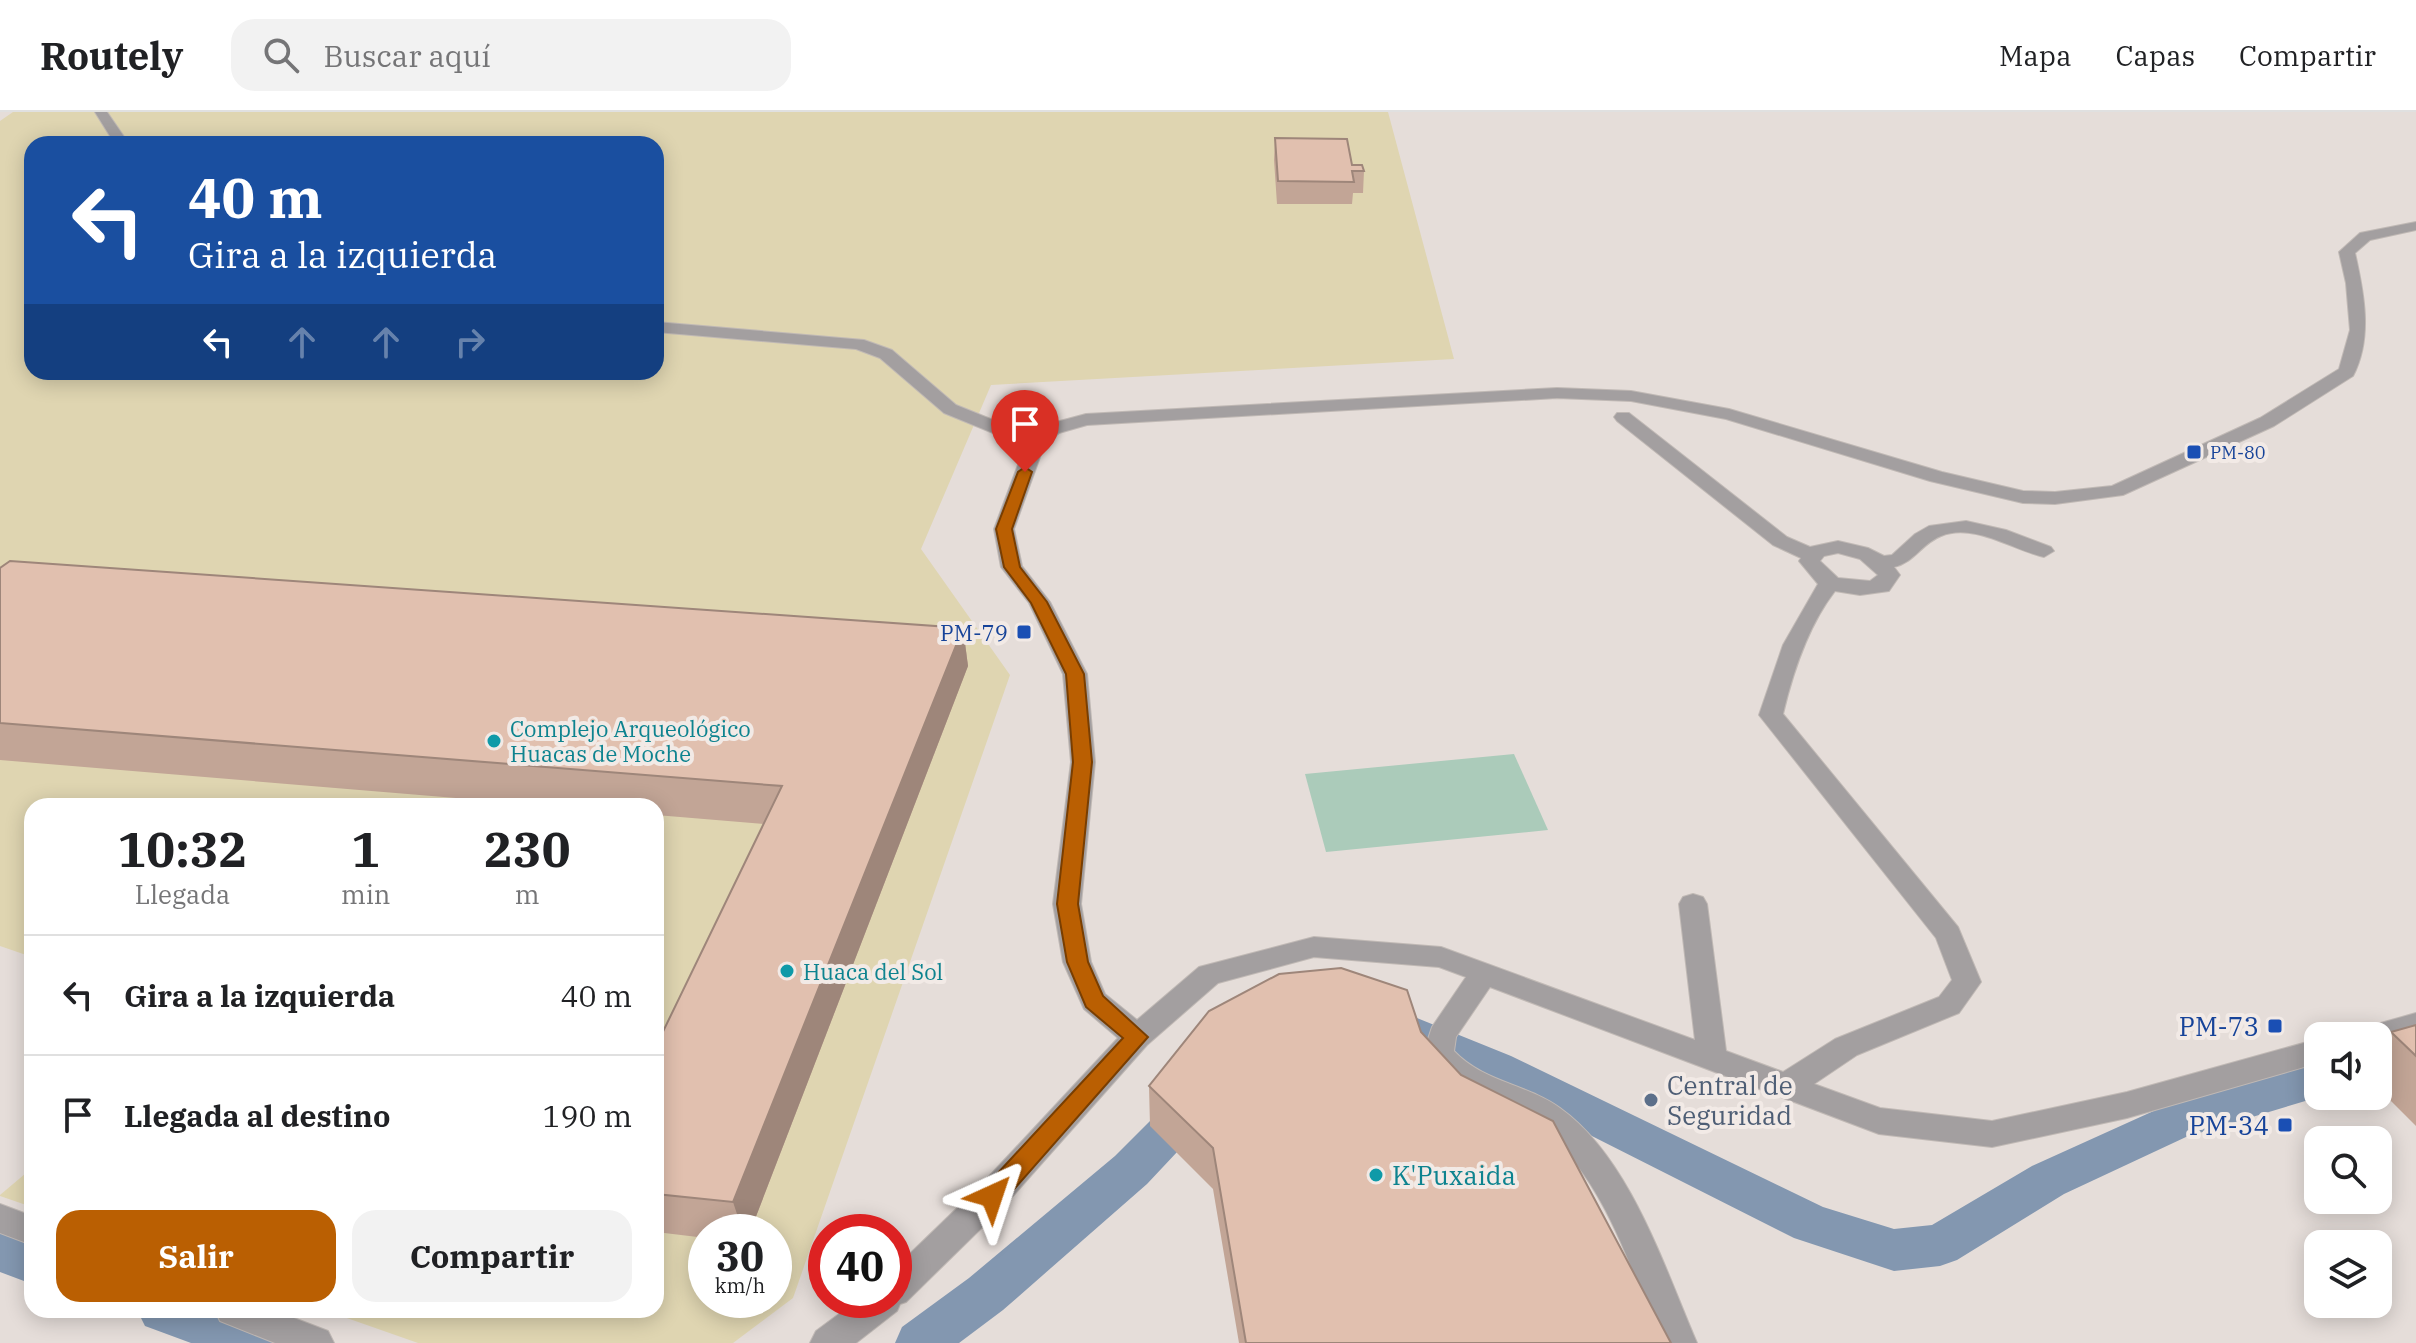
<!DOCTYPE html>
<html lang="es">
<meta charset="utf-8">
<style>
:root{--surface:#fff;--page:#f2f2f2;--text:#202124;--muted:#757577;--line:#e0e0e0;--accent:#ba5f02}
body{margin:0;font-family:"IBM Plex Serif",serif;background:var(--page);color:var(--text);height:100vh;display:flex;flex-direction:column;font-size:30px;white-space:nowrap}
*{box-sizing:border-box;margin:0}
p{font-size:26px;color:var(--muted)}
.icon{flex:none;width:44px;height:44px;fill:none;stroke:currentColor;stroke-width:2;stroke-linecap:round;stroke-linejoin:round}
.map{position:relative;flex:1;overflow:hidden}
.drawer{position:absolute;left:24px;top:686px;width:640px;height:520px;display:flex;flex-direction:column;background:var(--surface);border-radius:24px;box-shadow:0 4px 20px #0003}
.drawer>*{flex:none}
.guide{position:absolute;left:24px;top:24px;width:640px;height:244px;border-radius:24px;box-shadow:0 4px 20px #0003;background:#1a4fa0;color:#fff;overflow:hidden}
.tools{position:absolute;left:2304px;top:910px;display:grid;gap:16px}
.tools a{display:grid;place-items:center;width:88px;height:88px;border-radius:16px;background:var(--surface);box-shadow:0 4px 20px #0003;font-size:40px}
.speed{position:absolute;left:688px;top:1102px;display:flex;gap:16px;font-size:40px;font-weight:700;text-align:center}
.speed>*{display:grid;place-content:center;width:104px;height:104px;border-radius:50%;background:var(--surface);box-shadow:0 4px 20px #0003;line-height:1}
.speed small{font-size:20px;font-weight:400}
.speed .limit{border:12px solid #d22;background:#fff;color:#111}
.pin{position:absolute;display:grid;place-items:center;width:68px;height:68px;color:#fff;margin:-82px -34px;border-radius:50% 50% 50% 0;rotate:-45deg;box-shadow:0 0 8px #0007}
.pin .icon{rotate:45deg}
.me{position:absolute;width:88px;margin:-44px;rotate:42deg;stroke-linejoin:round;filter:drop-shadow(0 0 6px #0008)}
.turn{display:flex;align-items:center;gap:28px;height:168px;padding:0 32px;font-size:36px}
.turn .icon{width:104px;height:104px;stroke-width:2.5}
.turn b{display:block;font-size:56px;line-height:68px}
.lanes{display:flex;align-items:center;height:76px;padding:0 32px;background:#0003;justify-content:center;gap:40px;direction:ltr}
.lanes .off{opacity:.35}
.eta{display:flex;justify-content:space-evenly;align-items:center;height:136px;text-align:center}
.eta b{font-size:48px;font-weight:700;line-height:56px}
.primary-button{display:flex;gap:16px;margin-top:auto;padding:16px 32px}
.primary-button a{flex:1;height:92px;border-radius:24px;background:var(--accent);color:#fff;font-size:32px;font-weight:700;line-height:92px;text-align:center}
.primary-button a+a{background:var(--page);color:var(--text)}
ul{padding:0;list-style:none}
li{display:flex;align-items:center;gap:24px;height:120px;padding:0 32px;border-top:2px solid var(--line)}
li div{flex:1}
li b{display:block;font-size:30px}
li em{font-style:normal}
header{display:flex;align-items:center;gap:48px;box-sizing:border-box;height:112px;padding:0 40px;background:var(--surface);border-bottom:2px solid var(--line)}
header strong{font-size:38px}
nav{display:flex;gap:44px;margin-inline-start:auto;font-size:28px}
.search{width:560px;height:72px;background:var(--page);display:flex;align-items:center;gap:20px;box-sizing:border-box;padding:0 28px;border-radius:24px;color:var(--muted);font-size:30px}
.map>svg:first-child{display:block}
.green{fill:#abcbba}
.sand{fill:#dfd5b1;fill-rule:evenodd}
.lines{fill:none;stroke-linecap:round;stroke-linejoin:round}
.canal{fill:#8397b0;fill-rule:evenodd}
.minor-casing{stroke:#c0b9b5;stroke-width:2}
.minor{fill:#a39fa0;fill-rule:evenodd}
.wall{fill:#c2a596}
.shaded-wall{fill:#9e867a}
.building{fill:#e1c0af;stroke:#9e867a;stroke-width:2}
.route{fill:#ba5f02;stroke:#793e01;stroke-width:2}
.transit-dot{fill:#1a4fb4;stroke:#f2eae6;stroke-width:3}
.culture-dot{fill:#0f9aa8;stroke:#f2eae6;stroke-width:3}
.service-dot{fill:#5c6f8a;stroke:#f2eae6;stroke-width:3}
.labels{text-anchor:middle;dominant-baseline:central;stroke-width:8;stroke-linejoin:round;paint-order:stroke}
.far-transit-label{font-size:18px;fill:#164399;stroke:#f2eae6;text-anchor:start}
.transit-label{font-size:22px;fill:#164399;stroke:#f2eae6;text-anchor:end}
.culture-label{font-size:22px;fill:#0d838f;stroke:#f2eae6;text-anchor:start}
.near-transit-label{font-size:26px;fill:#164399;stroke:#f2eae6;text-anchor:end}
.near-service-label{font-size:26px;fill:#4e5e75;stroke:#f2eae6;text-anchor:start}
.near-culture-label{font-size:26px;fill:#0d838f;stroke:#f2eae6;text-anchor:start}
</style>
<header>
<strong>Routely</strong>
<div class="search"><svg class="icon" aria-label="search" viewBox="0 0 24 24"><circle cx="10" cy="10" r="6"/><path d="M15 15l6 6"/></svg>Buscar aquí</div>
<nav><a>Mapa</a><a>Capas</a><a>Compartir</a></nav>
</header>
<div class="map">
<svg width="2416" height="1231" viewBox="0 0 2416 1231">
<rect width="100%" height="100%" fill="#e5ddd9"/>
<!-- green -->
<path class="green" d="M1514,642L1548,718L1326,740L1305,662Z"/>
<!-- sand -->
<path class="sand" d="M13,0H1388L1454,247L991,273L921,437L1010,563L793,1186L733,1231H418L324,1198H656V694H32V845L0,834V9ZM32,32H656V260H32ZM706,1120H774V1188H706Z
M32,1056V1095L0,1084V1083Z"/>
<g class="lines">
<!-- canal -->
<path class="canal" d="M1412,904L1511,944L1823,1095L1894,1117L1932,1113L2032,1054L2158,997L2318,951V984H2322L2186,1025L2064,1082L1957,1148L1940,1154L1894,1159L1794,1126L1481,968L1397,931L1391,920L1397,909Z
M1194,975L1209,980L1216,993L1209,1006L1147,1072L1003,1198L959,1231H895L902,1215L969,1166L1115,1044L1179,980Z
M0,1118L32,1130V1172L0,1160Z
M137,1198H226L272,1215L279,1231H191L145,1214Z"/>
<defs>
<path id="minor" d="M95,0H107L129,32H115Z
M2416,110V118L2370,128L2355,141C2364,181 2373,226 2353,264L2274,314L2123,383L2055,392L2023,391L1930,369L1726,307L1631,289L1557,286L1087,313L1059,321L1044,334L1014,417L1022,454L1050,490L1087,562L1095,650L1081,792L1091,850L1105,882L1137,908L1199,855L1314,825L1441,835L1695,928L1679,792L1683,785L1693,782L1703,785L1707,792L1726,939L1783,960L1835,927L1939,885L1952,868L1936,826L1759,603L1783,533L1818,472L1799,449L1801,446L1773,433L1617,309L1614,305L1617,301H1629L1787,425L1810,435L1838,429L1868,436L1884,444L1892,443L1915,422L1929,414L1966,409L2006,418L2051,435L2054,439L2044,445C2013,438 1973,410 1941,424C1921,432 1915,450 1894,455L1900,463L1889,479L1860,483L1835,479C1808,514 1793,560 1783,602L1958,815L1981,870L1959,901L1857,943L1814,972L1880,996L1992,1009L2127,980L2318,927V951L2127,1006L1992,1035L1879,1022L1490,875L1456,925L1454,939C1483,970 1527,972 1560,996C1630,1046 1664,1155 1697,1231H1661C1631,1157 1605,1066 1540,1015C1503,987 1447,987 1423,942L1432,915L1466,865L1439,855L1314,845L1218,871L1147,933L1004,1094L906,1190L900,1192L897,1199L856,1231H810L816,1219L858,1188H894V1157L980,1074L1118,926L1084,897L1063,850L1053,792L1071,650L1063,562L1029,491L1001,455L994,417L1025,334L944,301L880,246L856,237L656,220V210L864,228L892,238L956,293L1033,324L1045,313L1086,302L1557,276L1631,279L1729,297L1942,360L2023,379L2055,380L2112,374L2260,306L2339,257L2350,218L2346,171L2339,140L2360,121ZM1838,441L1860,447L1878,463L1870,469L1838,466L1820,449L1824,444Z
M2416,901V923L2378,934V924H2358L2363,916Z
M0,1092L32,1104V1133L0,1121Z
M215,1198H273L328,1219L334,1231H275L220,1209Z"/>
</defs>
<!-- minor casing -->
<use href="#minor" class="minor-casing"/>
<!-- minor -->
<use href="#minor" class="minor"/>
</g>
<!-- wall -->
<path class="wall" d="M1275,26L1352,53L1364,59L1363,81H1353L1352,92H1277L1274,48Z
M0,456L963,516L968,554L750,1120H706V1126L656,1120V934L764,712L656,703V694H552L0,648Z
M2416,913V1014L2378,976V938L2391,920Z
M1421,920L1671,1231H1239L1213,1077L1150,1014L1149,974Z"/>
<!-- shaded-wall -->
<path class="shaded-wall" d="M963,516L968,554L750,1120H743L733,1090Z"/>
<!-- building -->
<path class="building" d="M1275,26L1347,27L1352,53H1362L1364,59H1352L1354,70L1278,69Z
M10,449L963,516L733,1090L656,1082V934L782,674L0,611V456Z
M1341,856L1407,878L1421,920L1461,963L1553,1009L1671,1231H1246L1213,1036L1149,974L1209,899L1279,862Z
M2416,913V944L2391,920Z"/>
<!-- route -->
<path class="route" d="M1025,355L1032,360L1012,417L1020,455L1047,490L1084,562L1092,650L1078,792L1088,850L1103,884L1148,925L1001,1092L992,1095L983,1092L980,1084L983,1077L1123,926L1086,895L1067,850L1057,792L1073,650L1066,562L1031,491L1004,455L996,417L1018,360Z"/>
<!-- markers -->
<g class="transit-dot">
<rect x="2186" y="332" width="16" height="16" rx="4"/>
<rect x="1016" y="512" width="16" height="16" rx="4"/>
<rect x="2267" y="906" width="16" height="16" rx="4"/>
<rect x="2277" y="1005" width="16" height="16" rx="4"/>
</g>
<g class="culture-dot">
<circle cx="494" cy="629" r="8"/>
<circle cx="787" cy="859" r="8"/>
<circle cx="1376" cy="1063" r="8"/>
</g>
<circle class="service-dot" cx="1651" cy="988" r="8"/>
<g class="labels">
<!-- far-transit labels -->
<g class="far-transit-label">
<text x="2210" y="340">PM-80</text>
</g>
<!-- transit labels -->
<g class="transit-label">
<text x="1008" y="520">PM-79</text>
</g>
<!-- culture labels -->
<g class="culture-label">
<text x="510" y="616">Complejo Arqueológico<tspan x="510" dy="25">Huacas de Moche</tspan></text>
<text x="803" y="859">Huaca del Sol</text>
</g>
<!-- near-transit labels -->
<g class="near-transit-label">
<text x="2259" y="914">PM-73</text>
<text x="2269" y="1013">PM-34</text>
</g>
<!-- near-service labels -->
<g class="near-service-label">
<text x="1667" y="973">Central de<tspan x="1667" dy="30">Seguridad</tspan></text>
</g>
<!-- near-culture labels -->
<g class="near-culture-label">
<text x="1392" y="1063">K'Puxaida</text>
</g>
</g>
</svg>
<div class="tools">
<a><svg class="icon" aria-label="sound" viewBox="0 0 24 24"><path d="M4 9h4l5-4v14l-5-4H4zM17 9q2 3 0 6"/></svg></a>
<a><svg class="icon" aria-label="search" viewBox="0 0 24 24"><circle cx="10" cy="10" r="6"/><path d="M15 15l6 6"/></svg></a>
<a><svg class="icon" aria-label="layers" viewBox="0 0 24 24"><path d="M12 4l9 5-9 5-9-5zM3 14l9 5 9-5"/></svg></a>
</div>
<div class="speed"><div>30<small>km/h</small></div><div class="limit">40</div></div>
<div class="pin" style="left:1025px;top:360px;background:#d93025"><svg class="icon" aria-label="arrive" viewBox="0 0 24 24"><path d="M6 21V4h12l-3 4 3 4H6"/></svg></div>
<svg class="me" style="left:992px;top:1084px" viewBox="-20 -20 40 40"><path d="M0-17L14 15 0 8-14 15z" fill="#ba5f02" stroke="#fff" stroke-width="4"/></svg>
<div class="guide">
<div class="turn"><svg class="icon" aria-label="left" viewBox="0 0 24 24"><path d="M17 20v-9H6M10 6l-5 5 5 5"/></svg><div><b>40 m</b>Gira a la izquierda</div></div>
<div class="lanes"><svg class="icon" aria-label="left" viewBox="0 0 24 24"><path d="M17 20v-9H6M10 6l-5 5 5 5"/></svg><svg class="icon off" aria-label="ahead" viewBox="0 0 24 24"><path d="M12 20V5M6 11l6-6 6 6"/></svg><svg class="icon off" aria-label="ahead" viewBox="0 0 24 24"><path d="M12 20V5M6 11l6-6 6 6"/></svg><svg class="icon off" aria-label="right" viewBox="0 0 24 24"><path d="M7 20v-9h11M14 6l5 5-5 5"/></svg></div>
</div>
<section class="drawer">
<div class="eta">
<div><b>10:32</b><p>Llegada</p></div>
<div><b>1</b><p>min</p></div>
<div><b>230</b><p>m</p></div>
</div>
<ul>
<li><svg class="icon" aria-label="left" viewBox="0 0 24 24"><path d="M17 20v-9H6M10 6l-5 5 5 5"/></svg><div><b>Gira a la izquierda</b></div><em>40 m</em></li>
<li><svg class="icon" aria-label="arrive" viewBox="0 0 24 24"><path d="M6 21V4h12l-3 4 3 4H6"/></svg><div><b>Llegada al destino</b></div><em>190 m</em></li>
</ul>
<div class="primary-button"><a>Salir</a><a>Compartir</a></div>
</section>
</div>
